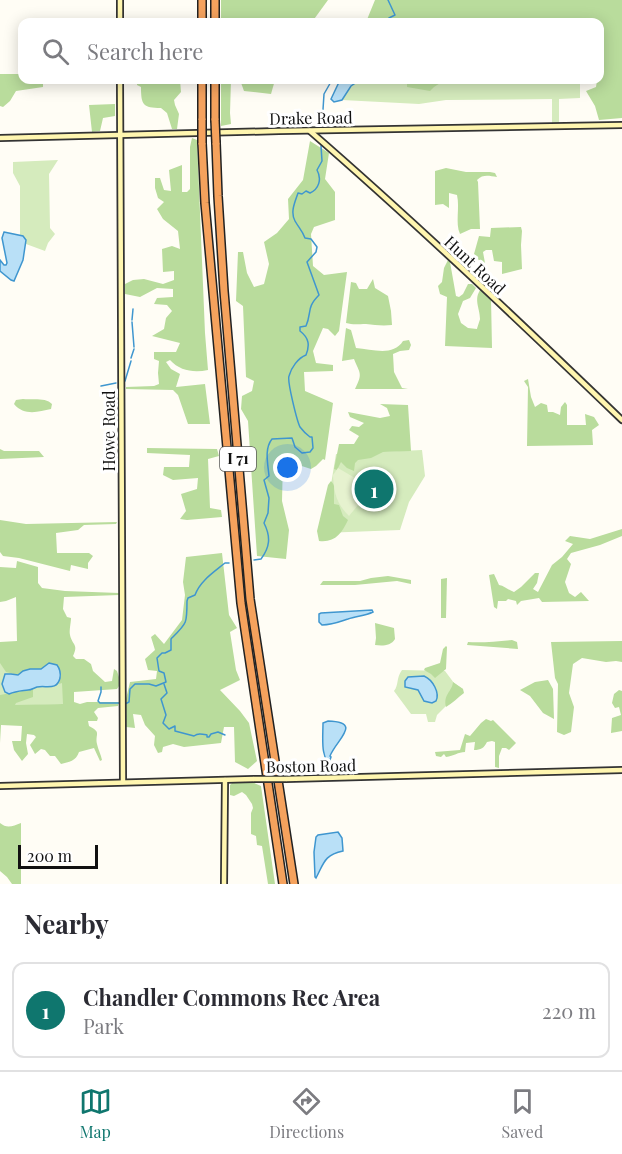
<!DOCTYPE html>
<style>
body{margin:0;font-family:"Playfair Display",serif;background:#f7f7f7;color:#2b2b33}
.scale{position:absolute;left:18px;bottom:15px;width:80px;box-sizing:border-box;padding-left:6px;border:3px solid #111;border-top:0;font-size:16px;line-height:21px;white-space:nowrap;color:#111;-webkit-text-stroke:4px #fff;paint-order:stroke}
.you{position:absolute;left:288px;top:468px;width:21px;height:21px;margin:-15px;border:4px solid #fff;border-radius:50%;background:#1a73e8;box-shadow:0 0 0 9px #1a73e833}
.badge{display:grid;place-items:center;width:39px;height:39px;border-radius:50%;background:#0f766e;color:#fff;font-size:20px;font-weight:700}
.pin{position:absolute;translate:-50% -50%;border:3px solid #fff;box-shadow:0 2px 6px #0006}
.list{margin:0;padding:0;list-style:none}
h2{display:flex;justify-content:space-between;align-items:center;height:78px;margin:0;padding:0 24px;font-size:26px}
h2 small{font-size:20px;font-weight:400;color:#7c7c81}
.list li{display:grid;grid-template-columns:39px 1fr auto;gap:18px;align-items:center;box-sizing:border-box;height:96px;margin:0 12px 12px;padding:0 12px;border:2px solid #e1e1e2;border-radius:12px}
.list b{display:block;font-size:22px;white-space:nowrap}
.list p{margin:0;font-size:20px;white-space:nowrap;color:#7c7c81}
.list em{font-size:20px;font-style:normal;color:#7c7c81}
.icon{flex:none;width:33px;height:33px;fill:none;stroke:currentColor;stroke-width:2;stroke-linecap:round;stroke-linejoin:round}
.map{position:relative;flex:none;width:622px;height:884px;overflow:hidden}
.search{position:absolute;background:#fff;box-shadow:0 3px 15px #0003;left:18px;right:18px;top:18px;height:66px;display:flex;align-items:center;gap:15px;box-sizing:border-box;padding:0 21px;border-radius:12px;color:#7c7c81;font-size:22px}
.sheet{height:186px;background:#fff}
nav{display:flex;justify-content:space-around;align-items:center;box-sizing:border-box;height:84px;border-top:2px solid #e1e1e2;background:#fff;font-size:16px;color:#7c7c81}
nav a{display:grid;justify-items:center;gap:3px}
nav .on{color:#0f766e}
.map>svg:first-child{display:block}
.green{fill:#d5ebbd}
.forest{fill:#b9dc9c}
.pitch{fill:#e6f2cf}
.water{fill:#b9e0f7;stroke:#3f96cf;stroke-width:1.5}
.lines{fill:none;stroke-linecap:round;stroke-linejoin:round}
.stream{stroke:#3f96cf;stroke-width:1.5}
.secondary-casing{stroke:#333;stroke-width:8}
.highway-casing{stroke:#222;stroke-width:10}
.secondary{stroke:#fff6b0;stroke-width:4.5}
.highway{stroke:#f5a25d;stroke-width:7}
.secondary-bridge-casing{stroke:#333;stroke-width:8;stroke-linecap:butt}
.highway-bridge-casing{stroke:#222;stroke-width:10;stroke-linecap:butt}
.secondary-bridge{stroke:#fff6b0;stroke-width:4.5}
.highway-bridge{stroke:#f5a25d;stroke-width:7}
.labels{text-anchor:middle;stroke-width:6;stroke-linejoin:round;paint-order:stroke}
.shield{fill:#fff;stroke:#585858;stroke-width:1.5}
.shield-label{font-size:15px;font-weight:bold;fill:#111}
.street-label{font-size:16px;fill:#111;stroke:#fff}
</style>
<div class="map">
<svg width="622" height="884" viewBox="0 0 622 884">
<rect width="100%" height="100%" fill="#fffdf5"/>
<!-- green -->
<g class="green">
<path d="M622,0V82L580,83V98L559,99V125H552V99L446,100L419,104L342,100L351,86L357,82L359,80H600V22Z"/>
<path d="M58,160L49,174L50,228L55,234L48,243L45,251L26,244V240L23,236L20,235V186L13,173V162Z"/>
<path d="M422,450L425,476L409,502L400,530L323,533L336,454Z"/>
<path d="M0,642H67L71,704L0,706Z"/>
<path d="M402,670L445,671L454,683L463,689L437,715L435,722H428L426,714H411L394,691C399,685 396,678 402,670Z"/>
</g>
<!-- forest -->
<g class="forest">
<path d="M221,0H328L312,22H221Z"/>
<path d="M375,0H622V118L599,120L595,106L586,91L596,87L597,80H600V22H366Z"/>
<path d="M0,74H22V80H43V87L16,91L10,101L3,107L0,106Z"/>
<path d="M137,80H180L181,92L174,100L175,105L179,114L177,129H172L167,113L161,108C143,108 141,105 141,87L137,85Z"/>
<path d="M221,80H231L230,113L231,124L221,126Z"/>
<path d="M240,80H275L271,94L244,91Z"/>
<path d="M407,80H445L434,87L430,91L407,87Z"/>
<path d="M115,104V116L103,118L100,131L92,132L89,105Z"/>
<path d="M192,138L197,140L205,333L208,370C194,373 180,371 170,360L166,362L171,369L180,374L176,387L205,384L210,424H188L178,395L173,390L126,389V387L154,386L159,384L158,373L159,361L154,359V352H176L180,343L152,336L164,329L166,318L172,311L167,305L154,304L157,298L173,297V289L157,288L140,297L125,294V284L133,280L144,279L163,284L174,280V271L163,272L162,249L172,246L180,249L178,231L163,219L157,209L164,202L158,198L155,188V178H160L164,190L171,191L169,170L182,165V192H187L190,189V147Z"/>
<path d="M310,141L329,153L325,179L335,192V220L314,227L311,234L313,266L324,275L347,272L339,331L335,336L328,329L323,328L313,351L316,363L333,365V371L304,372L305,391L333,403L325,460L323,459L316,466L311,469L283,460L282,501L289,530L286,559L257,556L248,421L241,409L242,396L252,391L254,381L246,377L243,306L236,301L238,252H243L247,273L254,287L264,284L269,264L264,242L277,233L289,219L288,199L303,180Z"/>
<path d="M446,168L466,172H490L495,173L497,177C489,176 483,174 477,180L478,182L480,229H471L460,234C455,223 460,208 457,195L449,193V208L443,204L435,205V171Z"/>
<path d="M521,227L522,231L521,245L522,269L502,274V262L494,261L492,250H486L483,252L485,263L481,264L477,257L474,254L479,236L490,237L491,228Z"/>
<path d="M448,260L450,262L456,296L459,297L463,294L468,284H472L476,288L470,298L463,301L458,314L461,323L468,328L477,329C477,328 480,320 480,319C480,308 473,299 481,289L491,298L492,348L445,346L447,297L440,294L438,286L442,282L444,268Z"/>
<path d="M373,279L375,288L388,296L391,311L392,325C382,326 375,325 366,324C358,324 353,325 346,323L351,282L356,283L359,289H367Z"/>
<path d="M346,328L351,330L356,348C372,349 393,357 403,341L409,340L411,345L409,350L400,351L393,354L394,372L402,388L408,389H355C363,373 360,374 354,359L342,361Z"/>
<path d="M528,379L531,397L535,407L541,403L547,405L548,412H553L560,415L561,407L565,402L567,405V425H586L585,414L594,417L599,425L592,430L593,445L527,446L528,387L524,381Z"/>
<path d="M23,399C32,400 46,397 52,404L51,409C38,412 24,416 14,404L16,400Z"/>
<path d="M380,404L408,405L411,451L383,452L371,458L358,460L355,463L354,471L347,468L341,462L337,470L334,469L339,444H354L359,436L349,430L352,426L359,427L364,423L350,417L348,412L380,418L390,416L387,408Z"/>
<path d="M147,448L217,449L219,456L208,459L210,508L221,510L222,517L187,520L180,519L186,511L181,494L197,489L198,478L173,480L163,475L164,467H189L190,455L147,453Z"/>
<path d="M0,449L4,451H39L44,457L0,459Z"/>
<path d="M331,481L334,485V504L339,505L343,516L348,520C342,533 335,543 319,541L317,531L328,485Z"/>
<path d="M0,520L26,524L117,522L116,524L84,525L78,530L56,533L57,553H89L93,556L88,563V569L71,565L70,571L19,558L3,556L0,552Z"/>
<path d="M622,529V536L600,545L571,553L567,559L571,564L565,582L569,593L575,597L581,592L589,601L542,602L539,598L521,601L517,605L516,601L508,599L506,601H498L497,609L494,607L489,575L494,574L499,585C505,586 508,590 514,592L521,587L535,573H539L537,583L533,589L538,592L552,565L562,557L573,544L565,541L570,536L590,539Z"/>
<path d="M222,553L229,615L237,628L230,632L236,670L240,680L220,690L240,711L249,723L257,761L248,769L235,762L234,727H224L221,743L184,747L173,744L163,747L162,752L158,753L154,745L155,736L145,725L141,715L133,714L135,728L126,727V699L130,682L156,679L157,671L148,670L145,659L155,650L151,637L155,634L164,644L182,620L185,595L183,582L186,557Z"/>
<path d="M17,561L38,567V583L42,588L65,591L119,593V595L64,597L63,609L67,617L71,618C71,623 69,630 70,635C72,645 79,644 73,656L76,659H84L91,664L93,671L105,682L112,681L114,669L117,671L121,683L117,689L74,692V702L80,704L87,702H119L118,706L98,708L94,712L98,718L97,721H88L89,726C102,733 95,733 97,744C98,749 101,755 102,760L100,761L94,748L79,752C76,761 69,762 61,764L55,756H50L45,750L41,749L35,754L30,745L36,737L34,735L27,734L26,743L28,754L22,761L14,750L12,741H21L22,726L1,725L0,743V695L33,689V697L16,703L15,705L63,704L62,683L59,684L61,674L49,663C46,665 44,668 41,669C32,672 29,667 18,675L6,672L0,663V642L17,641L16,597L6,601L0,602V567L16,568Z"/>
<path d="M388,576L411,580V584L397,581L355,585H320L323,581H360L371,578Z"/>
<path d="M447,578L446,618H441V579Z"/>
<path d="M375,623L394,628L395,639C391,646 382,646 375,645L376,638Z"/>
<path d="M512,640L517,642L518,649L467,645L468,642C483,643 497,641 512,640Z"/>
<path d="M622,641V662L616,661L606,662L582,658L573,664L569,693L574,707L571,732L564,735L557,732L558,684L555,678L551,642Z"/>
<path d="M446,646L447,647L446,669L435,678L431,674L424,670L425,668L440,663L443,649Z"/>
<path d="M548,680L553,689L554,719L543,713L530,696L520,690L535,682Z"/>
<path d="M453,682L463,689L464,693C457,698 453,703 446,707C443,694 452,692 453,682Z"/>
<path d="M619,690L622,691V731L611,733L612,718L621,715L619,707L615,708L612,703L614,694Z"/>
<path d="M486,719L491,721L493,720L516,743L509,750L506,748H502L499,756V768L495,767V742L492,741L487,742C484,748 481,750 474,750L475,742L466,743L465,752C458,752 454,756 446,757L444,754L441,757L436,756L435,752L460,750L465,734L470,736L481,723Z"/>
<path d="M233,782H252L261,786L275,884H268L262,846L257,845L256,836L251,834V813L253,808L252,804L246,795L242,792L234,796L230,795V785Z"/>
<path d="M0,823C7,829 13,826 21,823V884H12L7,877L0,871Z"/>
</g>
<!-- pitch -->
<path class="pitch" d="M338,468L372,488L349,516C336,503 334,493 333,475Z"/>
<!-- water -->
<g class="water">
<path d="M340,80H359L357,82L351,86L342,100L334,102L331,99Z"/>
<path d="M4,232L23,236L26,240L23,260L14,281L11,280L0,271V260L4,265H6L7,263L2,238Z"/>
<path d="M372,610L373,612C365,616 356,616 348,619C339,622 332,625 322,625L319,622V614L321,613Z"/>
<path d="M49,663L57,665C60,669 61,672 60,678C57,691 46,685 37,687C34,688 31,690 28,690C21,691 16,691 9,694L5,692L2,684L5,674H11L18,675L23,671L30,669H41Z"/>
<path d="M424,676C433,680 440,693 436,701L432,703L424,701L418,690L405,687V681L408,677Z"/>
<path d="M328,721C363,722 337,739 330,756L331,757L329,763L334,765L332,768C320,757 323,739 323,723Z"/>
<path d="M338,832L342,838L343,851C324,855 324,863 316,878L315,877L314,852L316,837L318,835Z"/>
</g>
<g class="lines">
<!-- stream -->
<g class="stream">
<path d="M386,22L389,18L395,15L388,0"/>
<path d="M322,125L324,94L332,80"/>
<path d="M132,320L133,309"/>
<path d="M132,322L134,347"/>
<path d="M131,358L134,349"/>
<path d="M125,381L131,361"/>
<path d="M101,386L116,383"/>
<path d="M254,560L261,559C270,547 271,537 264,523L268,513L269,498L264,480L269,476C268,464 264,449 272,439L292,438L295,447L302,453L310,452L313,448L312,437H310C306,434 303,431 300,427C297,421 287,381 289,376C291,368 298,358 306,355C310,345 309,338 300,331V327L306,326C312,312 306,308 319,295L307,262L316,252L317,247L311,239L305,238C302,230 299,228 295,221C290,212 295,202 298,193L302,194L306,191L310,193C319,189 322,179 317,170L322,161L321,146"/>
<path d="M164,684L167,693L161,699L166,715L163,723L169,729L175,726V731L194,736C198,733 202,734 207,735V737H209L211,734L218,732L225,735"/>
<path d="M101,687V692L98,701L100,703H120"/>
<path d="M125,704L129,702L130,689L135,684H149L156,686L166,682L164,673L159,671L157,658L162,653H165L171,650V639C187,623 187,624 187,601L188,598L195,595C200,581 214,572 225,563H229"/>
</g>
<!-- secondary casing -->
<g class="secondary-casing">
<g id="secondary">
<path d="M120,22V0"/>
<path d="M120,80L123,782"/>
<path d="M310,131C417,224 520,322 622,420"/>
<path d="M0,138L279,131L622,125"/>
<path d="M286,779L622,770"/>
<path d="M0,786L254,779"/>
<path d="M224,884L225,780"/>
</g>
</g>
<!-- highway casing -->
<g class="highway-casing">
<g id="highway">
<path d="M215,0V22"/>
<path d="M202,22V0"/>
<path d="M215,80V120"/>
<path d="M202,120V80"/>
<path d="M202,143L205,203L241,603L283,884"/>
<path d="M216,143L218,196L224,291L250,599L294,884"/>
</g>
</g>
<!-- secondary -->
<use href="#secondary" class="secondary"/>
<!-- highway -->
<use href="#highway" class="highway"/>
<!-- secondary-bridge casing -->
<g class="secondary-bridge-casing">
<path id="secondary-bridge" d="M254,779H286"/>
</g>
<!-- highway-bridge casing -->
<g class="highway-bridge-casing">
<g id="highway-bridge">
<path d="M202,120V143"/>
<path d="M215,120L216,143"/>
</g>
</g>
<!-- secondary-bridge -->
<use href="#secondary-bridge" class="secondary-bridge"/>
<!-- highway-bridge -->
<use href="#highway-bridge" class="highway-bridge"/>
</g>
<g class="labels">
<!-- shield labels -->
<rect class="shield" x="220" y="447" width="36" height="24" rx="4.5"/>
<g class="shield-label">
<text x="238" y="464">I 71</text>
</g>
<!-- street labels -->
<g class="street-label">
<text transform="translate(311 118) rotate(-1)" y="6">Drake Road</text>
<text transform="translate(475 265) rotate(43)" y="6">Hunt Road</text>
<text transform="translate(109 431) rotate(-90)" y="6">Howe Road</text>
<text transform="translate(311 766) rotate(-1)" y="6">Boston Road</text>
</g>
</g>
</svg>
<div class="scale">200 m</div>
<div class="you"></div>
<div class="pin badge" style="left:374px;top:489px">1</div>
<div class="search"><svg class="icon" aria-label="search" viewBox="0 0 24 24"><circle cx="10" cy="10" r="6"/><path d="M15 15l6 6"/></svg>Search here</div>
</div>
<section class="sheet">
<h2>Nearby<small></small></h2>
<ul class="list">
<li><span class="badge">1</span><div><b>Chandler Commons Rec Area</b><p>Park</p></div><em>220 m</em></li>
</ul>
</section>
<nav>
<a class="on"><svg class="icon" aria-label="map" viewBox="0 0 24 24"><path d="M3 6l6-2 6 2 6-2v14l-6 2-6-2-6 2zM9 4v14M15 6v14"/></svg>Map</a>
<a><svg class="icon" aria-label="directions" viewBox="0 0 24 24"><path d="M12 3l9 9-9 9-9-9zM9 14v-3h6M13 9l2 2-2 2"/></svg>Directions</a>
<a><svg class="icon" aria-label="saved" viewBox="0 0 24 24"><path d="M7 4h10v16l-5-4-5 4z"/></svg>Saved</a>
</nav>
